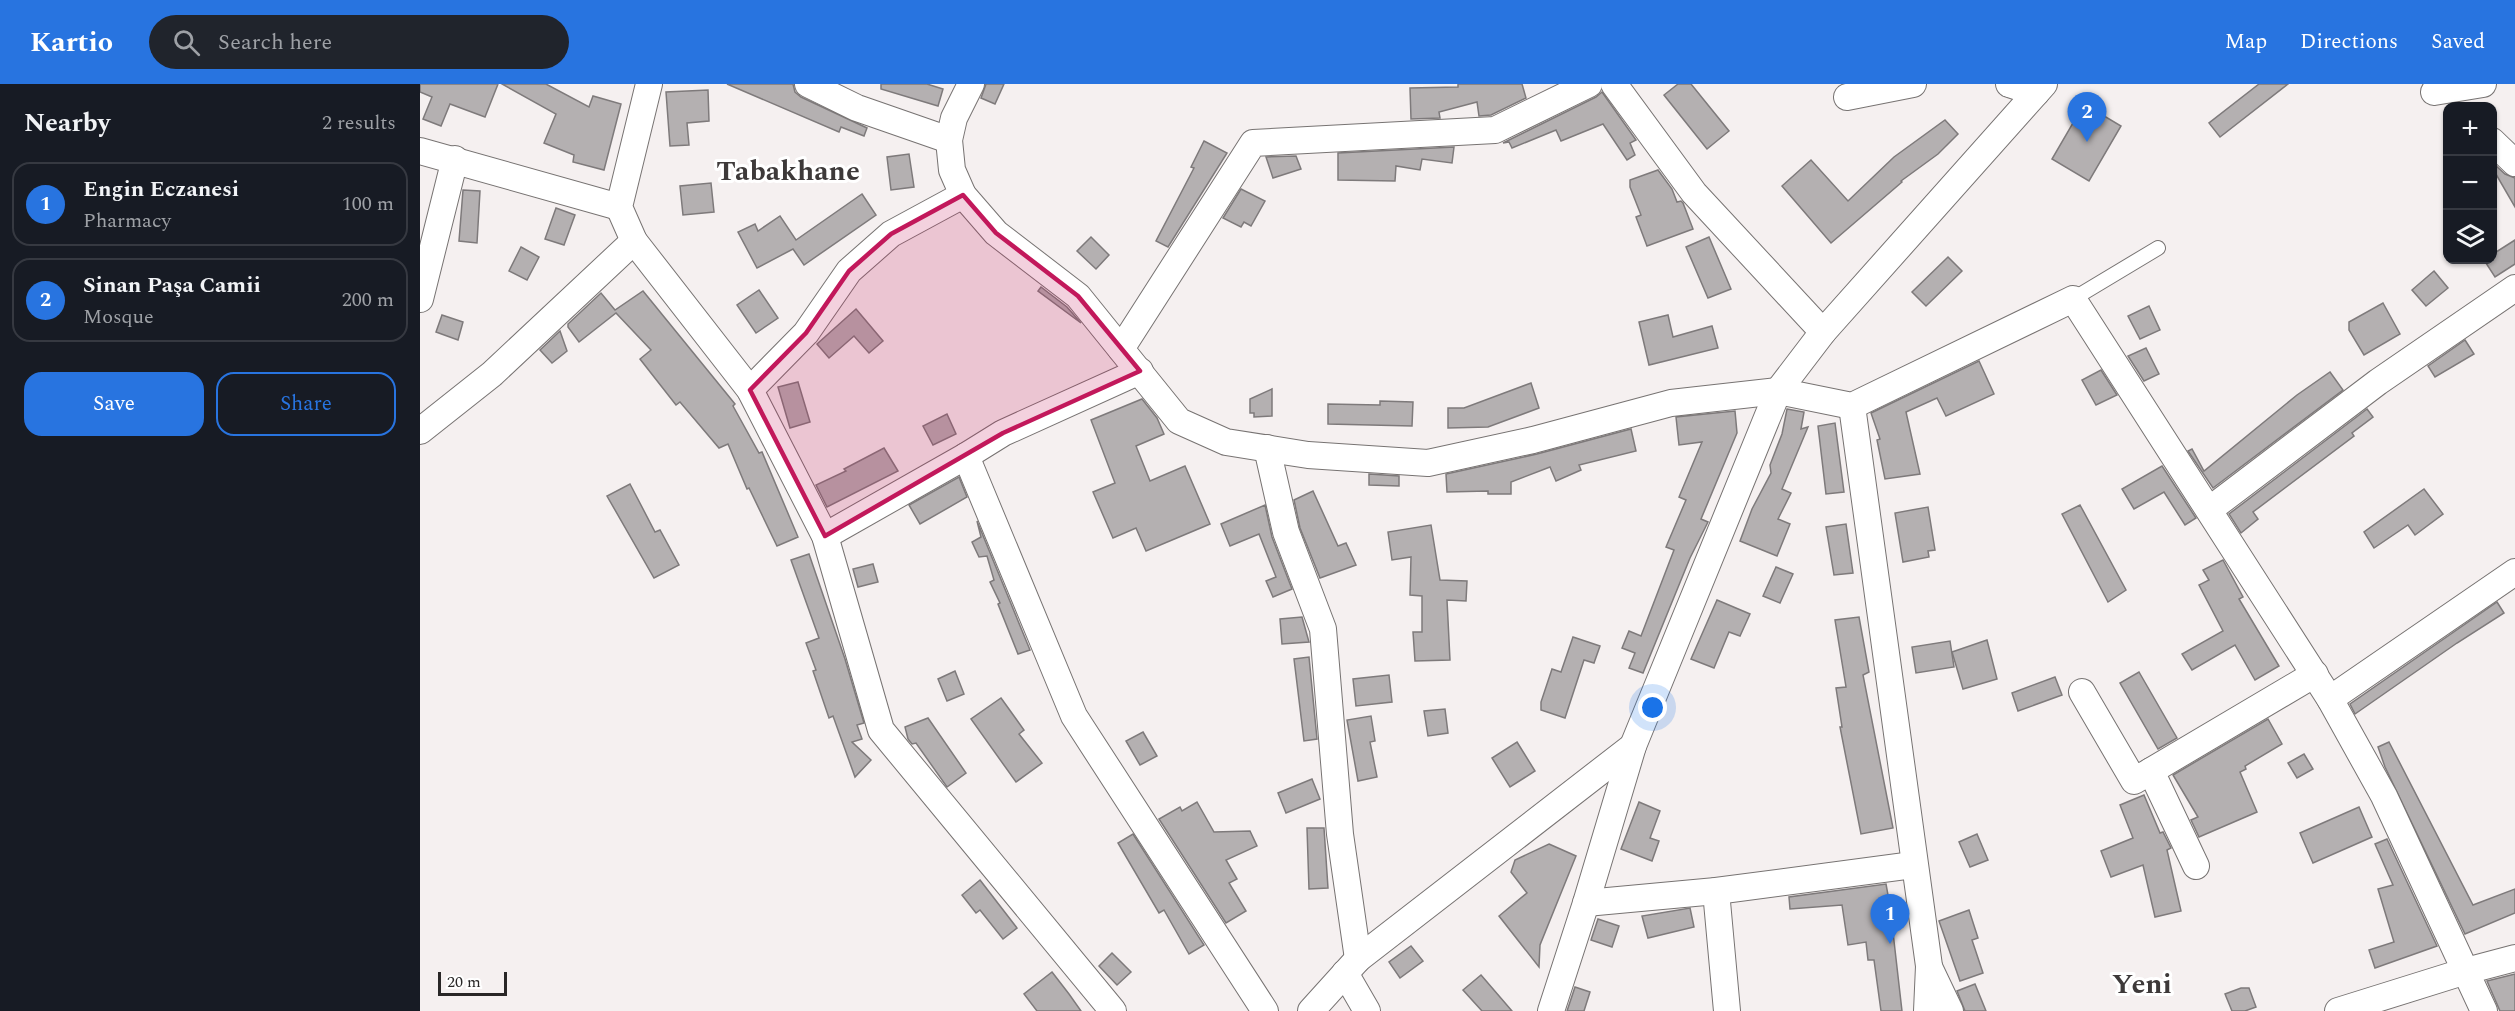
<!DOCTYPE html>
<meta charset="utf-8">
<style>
body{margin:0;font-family:Spectral,serif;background:#20242c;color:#f1f3f6}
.controls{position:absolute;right:18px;top:18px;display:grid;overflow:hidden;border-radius:12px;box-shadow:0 2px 4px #0004}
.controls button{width:54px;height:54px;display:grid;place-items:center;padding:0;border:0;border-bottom:2px solid #363941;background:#171b24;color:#f1f3f6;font:30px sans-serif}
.scale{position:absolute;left:18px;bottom:15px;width:69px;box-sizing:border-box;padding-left:6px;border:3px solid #292727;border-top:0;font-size:16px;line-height:21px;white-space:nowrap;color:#292727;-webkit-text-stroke:4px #fff;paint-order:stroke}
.you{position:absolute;left:1233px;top:624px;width:21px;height:21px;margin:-15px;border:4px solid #fff;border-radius:50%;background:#1a73e8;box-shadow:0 0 0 9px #1a73e833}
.badge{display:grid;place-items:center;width:39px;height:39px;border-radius:50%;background:#2874e0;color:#fff;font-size:20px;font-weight:700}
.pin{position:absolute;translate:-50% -50px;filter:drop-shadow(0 2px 3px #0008)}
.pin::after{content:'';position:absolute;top:32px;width:21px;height:18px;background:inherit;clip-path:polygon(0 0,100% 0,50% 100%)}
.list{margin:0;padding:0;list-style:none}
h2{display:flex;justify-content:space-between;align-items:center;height:78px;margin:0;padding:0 24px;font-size:26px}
h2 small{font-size:20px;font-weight:400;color:#9ea1a6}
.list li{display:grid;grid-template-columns:39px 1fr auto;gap:18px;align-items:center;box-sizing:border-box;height:84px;margin:0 12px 12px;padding:0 12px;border:2px solid #363941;border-radius:18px}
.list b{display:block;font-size:22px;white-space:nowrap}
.list p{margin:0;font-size:20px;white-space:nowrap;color:#9ea1a6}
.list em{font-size:20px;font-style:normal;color:#9ea1a6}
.actions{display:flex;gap:12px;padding:18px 24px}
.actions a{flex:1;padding:14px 0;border:2px solid #2874e0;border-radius:18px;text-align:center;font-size:21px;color:#2874e0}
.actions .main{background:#2874e0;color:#fff}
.icon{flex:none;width:33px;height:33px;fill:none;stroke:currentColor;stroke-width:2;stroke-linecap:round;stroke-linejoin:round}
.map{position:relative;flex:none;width:2095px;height:927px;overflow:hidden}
header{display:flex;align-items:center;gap:36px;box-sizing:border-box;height:84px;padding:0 30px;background:#2874e0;color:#fff}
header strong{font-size:28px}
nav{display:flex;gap:33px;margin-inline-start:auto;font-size:21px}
.search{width:420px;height:54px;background:#20242c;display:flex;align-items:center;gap:15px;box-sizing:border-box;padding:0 21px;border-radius:33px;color:#9ea1a6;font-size:22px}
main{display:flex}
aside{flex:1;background:#171b24}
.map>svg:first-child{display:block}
.building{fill:#b4b0b1;stroke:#7e7a7b;stroke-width:1.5}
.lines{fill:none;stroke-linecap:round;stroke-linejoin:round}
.service-casing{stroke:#777372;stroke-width:16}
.minor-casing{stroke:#777372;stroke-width:28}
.service{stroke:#fff;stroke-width:14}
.minor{stroke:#fff;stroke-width:26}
.marked{fill:#c2185b;fill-opacity:0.2;stroke:#c2185b;stroke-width:4.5;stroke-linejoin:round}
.labels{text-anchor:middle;stroke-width:6;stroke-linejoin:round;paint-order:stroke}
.district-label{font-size:28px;font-weight:bold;fill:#3d3939;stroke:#fff}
</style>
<header>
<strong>Kartio</strong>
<div class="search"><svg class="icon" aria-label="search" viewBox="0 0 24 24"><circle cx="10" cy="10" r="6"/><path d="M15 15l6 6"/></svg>Search here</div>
<nav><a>Map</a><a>Directions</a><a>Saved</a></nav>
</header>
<main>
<aside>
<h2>Nearby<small>2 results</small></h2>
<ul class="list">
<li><span class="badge">1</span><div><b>Engin Eczanesi</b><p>Pharmacy</p></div><em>100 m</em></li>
<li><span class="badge">2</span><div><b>Sinan Paşa Camii</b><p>Mosque</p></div><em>200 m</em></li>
</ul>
<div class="actions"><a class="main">Save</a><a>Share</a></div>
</aside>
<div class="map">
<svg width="2095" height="927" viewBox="0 0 2095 927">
<rect width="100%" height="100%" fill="#f5f0f0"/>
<!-- building -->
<g class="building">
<path d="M0,0H78L65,33L30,20L21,42L3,35L12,13L0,8Z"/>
<path d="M82,0H126L169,23L173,12L201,20L184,86L153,78L154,71L124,59L136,30Z"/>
<path d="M307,0H373L375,8L381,13L447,44L444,52L421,43L419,48Z"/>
<path d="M461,0H507L523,5L518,22L461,5Z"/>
<path d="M566,0H584L575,20L561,14Z"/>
<path d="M1038,0H1102L1106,14L1071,31L1059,32L1057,18L1019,28L1020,34L991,35L990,4L1038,3Z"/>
<path d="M1258,0H1271L1309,47L1287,65L1244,11Z"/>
<path d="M1839,0H1868L1800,53L1789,39Z"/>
<path d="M288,6L289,37L267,39L269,61L250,62L246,8Z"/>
<path d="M1182,8L1216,56L1210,59L1215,71L1207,76L1183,40L1141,57L1136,46L1092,64L1089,58L1083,59L1176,13Z"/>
<path d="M1664,20L1701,42L1669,97L1632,75Z"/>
<path d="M1525,36L1538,50L1518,70L1481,97L1482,98L1411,159L1362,102L1391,76L1428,117L1474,73Z"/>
<path d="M784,57L807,69L748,163L736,157L774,84L771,83Z"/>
<path d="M1034,63L1032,79L1002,75L1000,86L976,82L975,97L918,96V69Z"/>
<path d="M489,70L494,103L471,106L467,73Z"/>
<path d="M876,72L881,85L853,94L846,73Z"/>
<path d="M2074,80L2085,90L2095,94V123L2073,85Z"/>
<path d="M1238,86L1252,105L1257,118L1261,117L1263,119L1273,145L1227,162L1216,133L1221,131L1210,103V96Z"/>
<path d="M291,99L294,128L263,131L260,102Z"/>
<path d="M821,105L845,117L831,142L824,138L821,143L803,134Z"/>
<path d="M43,106L60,107L57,159L39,157Z"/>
<path d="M442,110L456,131L384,181L373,165L337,184L318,148L335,140L338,147L360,132L376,156Z"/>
<path d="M136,124L155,131L144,161L125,155Z"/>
<path d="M671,153L689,171L676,185L657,167Z"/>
<path d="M1289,153L1311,205L1288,214L1266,163Z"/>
<path d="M2095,156V180L2075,193L2064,176H2073V170Z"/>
<path d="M101,163L119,173L107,196L89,187Z"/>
<path d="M1528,173L1542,187L1506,222L1492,208Z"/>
<path d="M2014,187L2028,204L2006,222L1992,206Z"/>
<path d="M621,203L647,223L661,239L618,207Z"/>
<path d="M339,206L358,234L336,249L317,221Z"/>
<path d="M223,207L315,320L313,322L339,369L342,368L378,453L357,462L329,404L327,405L308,360L299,364L260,318L256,321L220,275L231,266L196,229L159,258L148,243V240L181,209L195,226Z"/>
<path d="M1963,219L1980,250L1944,271L1929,246V238Z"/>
<path d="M1729,222L1740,246L1720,255L1708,232Z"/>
<path d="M436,225L463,257L449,269L434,252L409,274L397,260Z"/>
<path d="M22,231L43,238L38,256L16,248Z"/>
<path d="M1248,231L1253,253L1292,242L1298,264L1229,281L1219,238Z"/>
<path d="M140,247L147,267L132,279L120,266Z"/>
<path d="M2045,256L2054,270L2015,293L2008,282Z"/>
<path d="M1726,264L1739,290L1724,297L1708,272Z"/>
<path d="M1559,277L1574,310L1526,332L1517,314L1486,328L1500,390L1465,395L1457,356L1460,355L1451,329Z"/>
<path d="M1681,286L1697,311L1676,321L1662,296Z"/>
<path d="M1910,288L1923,306L1793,404L1768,367L1772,365L1784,387L1877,311Z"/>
<path d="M378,298L390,338L370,344L358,303Z"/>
<path d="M1111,299L1119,324L1068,343L1028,344V324H1044Z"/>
<path d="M852,305V332L834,333V329H830V315Z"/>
<path d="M722,315L737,334L744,350L716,362L730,397L765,382L790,440L726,467L716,444L693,454L673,408L695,399L671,336Z"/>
<path d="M960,317L993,318L992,342L908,340V320L960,321Z"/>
<path d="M1367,325L1384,328L1381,345L1388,343L1362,405L1371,409L1358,435L1370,440L1357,472L1320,457L1332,425L1351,389L1350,381L1362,350Z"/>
<path d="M1947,325L1953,333L1932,349L1934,352L1833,428L1838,435L1821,449L1809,430Z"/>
<path d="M1315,327L1317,349L1281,435L1288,438L1270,474L1223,589L1209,584L1215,569L1202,564L1209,547L1221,552L1254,466L1246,463L1266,416L1259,413L1282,358L1259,361L1256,333Z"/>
<path d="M527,330L536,350L513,361L503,342Z"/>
<path d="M1415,339L1424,408L1406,410L1398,342Z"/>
<path d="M1211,345L1216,367L1159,381L1161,386L1136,397L1130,383L1091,398V410H1068V407L1027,408L1026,390L1117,370Z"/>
<path d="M464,364L478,387L407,423L396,401L426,387L424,385Z"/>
<path d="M1742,382L1776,434L1765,441L1744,408L1714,425L1702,405Z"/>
<path d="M949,390L979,392V402L949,401Z"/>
<path d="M539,393L547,413L500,440L489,421Z"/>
<path d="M210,400L235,448L240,446L259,481L234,494L187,412Z"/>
<path d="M2004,405L2023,430L1995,451L1988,441L1954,464L1944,448Z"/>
<path d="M893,407L918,462L926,459L936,481L900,494L880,444L874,416Z"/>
<path d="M845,421L852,453L872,505L853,513L846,497L856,493L839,450L810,462L801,440Z"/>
<path d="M1660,421L1706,506L1688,518L1642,430Z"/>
<path d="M1508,423L1515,466L1508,467L1509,473L1483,478L1475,429Z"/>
<path d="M557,437L610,566L598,570L578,520L580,519L570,498L574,496L567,472L559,473L552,458L561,453Z"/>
<path d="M1426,440L1433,489L1414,491L1406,443Z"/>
<path d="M1011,441L1020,496L1047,497L1046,517L1027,516L1030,576L995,577L993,548H1002V512L990,511L991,473L972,476L968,448Z"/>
<path d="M389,470L425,575L444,639L437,641L442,655L432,658L451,676L435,693L413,632L409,634L393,587L396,586L386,559L399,554L371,476Z"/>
<path d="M1803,476L1823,513L1819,515L1859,582L1835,596L1815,561L1772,586L1762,570L1803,547L1779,501L1789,496L1783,486Z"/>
<path d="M453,480L458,498L438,503L433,485Z"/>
<path d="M1356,483L1373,490L1360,519L1343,512Z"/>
<path d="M1297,516L1330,530L1320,552L1309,548L1294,584L1271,575Z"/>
<path d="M2077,518L2084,529L2037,559L1935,630L1930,620Z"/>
<path d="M882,533L889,558L862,560L860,535Z"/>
<path d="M1439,533L1449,588L1443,591L1473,744L1441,750L1420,643H1422L1416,604L1426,603L1415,536Z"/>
<path d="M1153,553L1180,562L1174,579L1164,576L1145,634L1121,626V618L1132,585L1141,588Z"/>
<path d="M1567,556L1577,595L1543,605L1532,568Z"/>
<path d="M1530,557L1534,583L1496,589L1492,563Z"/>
<path d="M889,573L897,655L884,657L874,575Z"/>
<path d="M535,587L544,610L527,617L518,595Z"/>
<path d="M1719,588L1757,654L1738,665L1700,599Z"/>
<path d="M969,591L972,618L936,622L933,595Z"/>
<path d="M1635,593L1642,611L1598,627L1592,609Z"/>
<path d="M581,614L604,646L599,650L622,679L596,698L551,635Z"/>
<path d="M1025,625L1028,649L1008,652L1004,627Z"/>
<path d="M951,632L955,657L950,658L957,693L938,697L927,636Z"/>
<path d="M508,634L546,689L527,703L496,659L492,660L488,655L485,643Z"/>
<path d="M1848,635L1862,660L1825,682L1826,685L1820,688L1837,728L1779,753L1771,736L1778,733L1753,691Z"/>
<path d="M723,648L737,672L720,681L706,657Z"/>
<path d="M1097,658L1115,687L1090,703L1072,674Z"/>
<path d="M1969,658L2053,821L2095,805V829L2045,850L1965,683L1958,663Z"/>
<path d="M1884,670L1893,685L1877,694L1868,679Z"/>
<path d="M892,695L900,715L866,729L858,709Z"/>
<path d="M1724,711L1740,749L1743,748L1751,764L1747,766L1761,827L1735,833L1723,781L1691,793L1681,767L1713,754L1700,721Z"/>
<path d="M777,718L794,748L830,747L837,762L806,776L817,795L809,799L826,827L806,839L739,735L760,723L762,727Z"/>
<path d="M1219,718L1240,727L1230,754L1239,757L1232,777L1201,765Z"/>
<path d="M1939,723L1952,753L1893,779L1880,749Z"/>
<path d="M887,744H904L908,804L889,805Z"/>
<path d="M713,750L784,861L769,870L744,826L739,829L698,759Z"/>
<path d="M1557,750L1568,776L1550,783L1539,758Z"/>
<path d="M1967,755L2017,862L1955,884L1949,866L1974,858L1958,805L1973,801L1955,760Z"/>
<path d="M1129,760L1156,772L1120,861L1119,883L1079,832L1107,809L1091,788L1095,776Z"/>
<path d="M560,796L597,844L583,855L560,826L556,829L542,811Z"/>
<path d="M1466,800L1470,822L1482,927H1461L1454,876H1448L1446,858L1428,861L1422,821L1370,825L1369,813Z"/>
<path d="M1270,824L1274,843L1228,854L1222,832Z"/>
<path d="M1549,826L1558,854L1552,856L1563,889L1540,897L1519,837Z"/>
<path d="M1178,835L1199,842L1192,863L1171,856Z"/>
<path d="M991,862L1003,877L980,894L969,878Z"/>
<path d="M692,869L711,888L697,901L679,882Z"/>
<path d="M632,888L649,910L661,927H617L604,910Z"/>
<path d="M2095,890V927H2080L2067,897Z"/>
<path d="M1061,891L1092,927H1062L1043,906Z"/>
<path d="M1555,900L1566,927H1545L1537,907Z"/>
<path d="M1155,903L1170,908L1164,927H1147Z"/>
<path d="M1821,904H1829L1836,923L1825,927H1812L1805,910Z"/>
</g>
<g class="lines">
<!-- service casing -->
<g class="service-casing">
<path id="service" d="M1653,215L1738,164"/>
</g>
<!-- minor casing -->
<g class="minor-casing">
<g id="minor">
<path d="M229,0L199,123L214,157L330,306L405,452L461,646L693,927"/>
<path d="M388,0L437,24L529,56"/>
<path d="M551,0L534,34L529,56L532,86L543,111L576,149L658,212L759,337L806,358L888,371L1008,379L1113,356L1251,319L1358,307L1432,322L1653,215L1910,615L1964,712L2064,927"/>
<path d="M1194,0L1274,109L1403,248"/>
<path d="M1589,0L1616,9"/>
<path d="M2014,8L2063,0"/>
<path d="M1427,13L1493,0"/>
<path d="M2072,57L2095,79"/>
<path d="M0,67L199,123"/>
<path d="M0,215L35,75"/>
<path d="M701,265L833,59L1075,46L1169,0"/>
<path d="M330,306L386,249L429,187L471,150L543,111"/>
<path d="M1432,322L1509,882L1507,927"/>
<path d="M0,347L72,290L214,157"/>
<path d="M847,364L866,448L903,545L920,750L938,875"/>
<path d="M546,372L654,632L845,927"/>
<path d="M1789,426L1958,298L2095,204"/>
<path d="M405,452L546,372L583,349L720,287"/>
<path d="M1662,608L1714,697L1895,590"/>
<path d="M1910,615L2095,488"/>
<path d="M1731,687L1776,782"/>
<path d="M1296,807L1307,927"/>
<path d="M1166,819L1296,807L1493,781"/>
<path d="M1510,885L1530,927"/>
<path d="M925,889L947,927"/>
<path d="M891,927L938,875L1213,662"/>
<path d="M1131,927L1166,819L1213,662L1358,307L1403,248L1624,0"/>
<path d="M1918,927L2046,887L2095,874"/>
</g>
</g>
<!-- service -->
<use href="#service" class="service"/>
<!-- minor -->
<use href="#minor" class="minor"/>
</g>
<!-- marked area -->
<path class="marked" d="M543,111L576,149L658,212L720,287L583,349L405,452L330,306L386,249L429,187L471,150Z"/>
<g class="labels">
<!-- district labels -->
<g class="district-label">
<text x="368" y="96">Tabakhane</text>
<text x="1722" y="909">Yeni</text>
</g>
</g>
</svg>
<div class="controls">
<button>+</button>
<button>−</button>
<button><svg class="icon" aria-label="layers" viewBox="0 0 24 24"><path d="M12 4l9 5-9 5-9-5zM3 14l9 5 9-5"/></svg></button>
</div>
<div class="scale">20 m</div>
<div class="you"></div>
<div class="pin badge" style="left:1470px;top:860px">1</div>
<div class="pin badge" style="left:1667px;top:58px">2</div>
</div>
</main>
